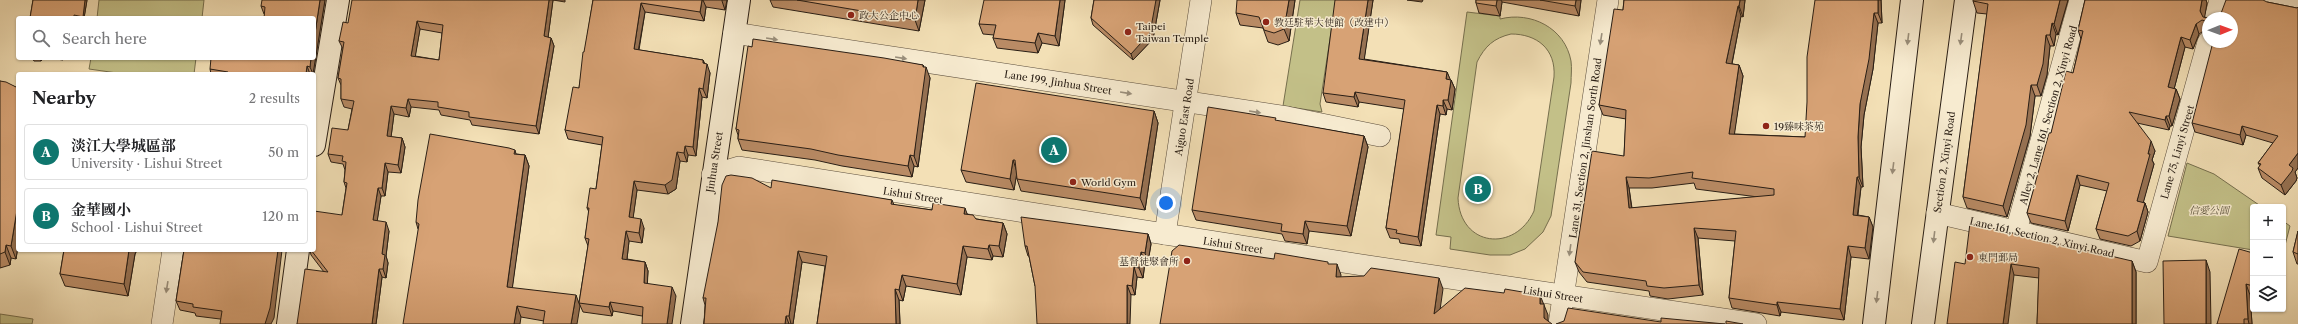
<!DOCTYPE html>
<meta charset="utf-8">
<style>
body{margin:0;font-family:"Libre Caslon Text","Noto Serif TC",serif;background:#f2f2f2;color:#202124}
.controls{position:absolute;right:12px;bottom:12px;display:grid;overflow:hidden;border-radius:4px;box-shadow:0 1px 3px #0004}
.controls button{width:36px;height:36px;display:grid;place-items:center;padding:0;border:0;border-bottom:1px solid #e0e0e0;background:#fff;color:#202124;font:20px sans-serif}
.compass{position:absolute;left:2202px;top:12px;width:36px;height:36px;border-radius:50%;background:#fff;box-shadow:0 1px 3px #0004;rotate:89deg}
.you{position:absolute;left:1166px;top:203px;width:14px;height:14px;margin:-10px;border:3px solid #fff;border-radius:50%;background:#1a73e8;box-shadow:0 0 0 6px #1a73e833}
.badge{display:grid;place-items:center;width:26px;height:26px;border-radius:50%;background:#0f766e;color:#fff;font-size:13px;font-weight:700}
.pin{position:absolute;translate:-50% -50%;border:2px solid #fff;box-shadow:0 1px 4px #0006}
.list{margin:0;padding:0;list-style:none}
h2{display:flex;justify-content:space-between;align-items:center;height:52px;margin:0;padding:0 16px;font-size:17px}
h2 small{font-size:13px;font-weight:400;color:#757577}
.list li{display:grid;grid-template-columns:26px 1fr auto;gap:12px;align-items:center;box-sizing:border-box;height:56px;margin:0 8px 8px;padding:0 8px;border:1px solid #e0e0e0;border-radius:4px}
.list b{display:block;font-size:15px;white-space:nowrap}
.list p{margin:0;font-size:13px;white-space:nowrap;color:#757577}
.list em{font-size:13px;font-style:normal;color:#757577}
.icon{flex:none;width:22px;height:22px;fill:none;stroke:currentColor;stroke-width:2;stroke-linecap:round;stroke-linejoin:round}
.map{position:relative;flex:none;width:2298px;height:324px;overflow:hidden}
.search{position:absolute;background:#fff;box-shadow:0 1px 3px #0004;left:16px;top:16px;width:300px;height:44px;display:flex;align-items:center;gap:10px;box-sizing:border-box;padding:0 14px;border-radius:4px;color:#757577;font-size:15px}
.panel{position:absolute;background:#fff;box-shadow:0 1px 3px #0004;left:16px;top:72px;width:300px;height:180px;border-radius:4px}
.map>svg:first-child{display:block}
.green{fill:#c3c088;stroke:#766f4e;fill-rule:evenodd}
.lines{fill:none;stroke-linecap:round;stroke-linejoin:round}
.street-casing{stroke:#5c4e3d;stroke-width:22}
.secondary-casing{stroke:#291e15;stroke-width:24}
.street{stroke:#f7ebd0;stroke-width:21}
.secondary{stroke:#f7ebd0;stroke-width:22}
.wall{fill:#b98b65;stroke:#291e15;fill-rule:evenodd}
.shaded-wall{fill:#967152;stroke:#291e15}
.building{fill:#d7a275;stroke:#291e15;fill-rule:evenodd}
.oneway{fill:#9a8f7c}
.poi-dot{fill:#8f2418;stroke:#f7ebd0;stroke-width:1.5}
.labels{text-anchor:middle;stroke-width:3;stroke-linejoin:round;paint-order:stroke}
.poi-label{font-size:10px;fill:#291e15;stroke:#f7ebd0;text-anchor:start}
.street-label{font-size:10px;fill:#291e15;stroke:#f7ebd0}
.park-label{font-size:10px;font-style:italic;fill:#574f38;stroke:#f7ebd0}
</style>
<div class="map">
<svg width="2298" height="324" viewBox="0 0 2298 324">
<rect width="100%" height="100%" fill="#f3e0b6"/>
<filter id="stains"><feTurbulence type="fractalNoise" baseFrequency=".005" numOctaves="4"/><feColorMatrix values="0 0 0 0 .2 0 0 0 0 .09 0 0 0 0 .02 0 0 0 .5 -.17"/></filter>
<radialGradient id="worn" r=".72"><stop offset=".6" stop-color="#630" stop-opacity="0"/><stop offset="1" stop-color="#630" stop-opacity=".3"/></radialGradient>
<!-- green -->
<g class="green">
<path d="M99,0H204L202,18H97Z"/>
<path d="M1300,0H1336L1320,104L1322,112L1283,106Z"/>
<path d="M1467,12L1500,16V19C1531,11 1565,28 1571,61C1572,68 1571,76 1571,83L1551,216L1543,232L1525,249L1510,255H1490L1450,249L1451,237L1436,235ZM1511,34C1537,34 1556,49 1554,77L1534,211C1515,253 1460,247 1458,198L1477,62C1485,46 1494,38 1511,34Z"/>
<path d="M91,58H196L194,74H124L89,69Z"/>
<path d="M2187,163L2214,174L2262,207H2253V250L2168,236Z"/>
<path d="M2283,221L2290,226L2283,253Z"/>
<path d="M0,314L33,319L32,324H0Z"/>
</g>
<g class="lines">
<!-- street casing -->
<g class="street-casing">
<g id="street">
<path d="M2273,0L2298,6"/>
<path d="M2215,18L2220,0"/>
<path d="M734,33L1287,117L1380,136"/>
<path d="M712,175L739,167L1362,265L1756,324"/>
<path d="M1937,213L2147,262L2208,42"/>
<path d="M2016,231L2080,0"/>
<path d="M1165,234L1201,0"/>
<path d="M162,324L173,250"/>
<path d="M1559,324L1608,0"/>
</g>
</g>
<!-- secondary casing -->
<g class="secondary-casing">
<g id="secondary">
<path d="M314,145L338,0"/>
<path d="M288,324L298,250"/>
<path d="M692,324L739,0"/>
<path d="M1874,324L1912,0"/>
<path d="M1923,324L1966,0"/>
</g>
</g>
<!-- street -->
<use href="#street" class="street"/>
<!-- secondary -->
<use href="#secondary" class="secondary"/>
</g>
<!-- wall -->
<g class="wall">
<path d="M33,0H87L84,18H30Z"/>
<path d="M325,0L313,74H211L210,69L314,58L264,14L261,6Z"/>
<path d="M553,0L548,37L551,38L554,46L539,134L472,125L470,120L441,115L439,110L411,107L409,117L394,114L391,137L402,138L405,147L401,173L388,172L385,196H381L377,221L389,231L386,256L388,263L386,278L382,277L376,324H297L324,272L311,255L310,250H314L342,215L346,188L344,182L345,170L343,164L331,162L328,154L348,130L352,109L344,107L341,99V85L338,78L343,49L339,41L348,23ZM420,29L442,33L439,60L415,56Z"/>
<path d="M553,0H565V2Z"/>
<path d="M593,0H727L725,10L706,7L704,21L645,12L639,50L703,60L705,64L710,73L707,98L702,97L696,156L688,155L687,162L680,161L676,189L668,194L637,190L633,217L644,228L642,243L629,241L627,259L645,262L648,271L647,284L676,296L642,316L613,311L612,316L583,312L579,303L588,246L585,238L589,212L587,208L596,189L602,145L568,139L565,130L579,88Z"/>
<path d="M770,0H925L919,31L773,7Z"/>
<path d="M1065,0L1059,46L1042,43L1038,53L997,48L993,38L994,35L983,34L979,24Z"/>
<path d="M1094,0H1160L1153,39L1133,60L1093,25L1091,18Z"/>
<path d="M1295,0L1289,41L1278,45L1268,42L1263,28L1240,25L1236,13Z"/>
<path d="M1373,0L1364,59L1447,72L1450,80H1451L1455,89L1452,110L1447,109L1446,115L1440,114L1421,246L1400,243L1399,239L1390,238L1386,228L1404,109L1359,102L1358,107L1326,102L1323,93Z"/>
<path d="M1407,0H1423L1422,2Z"/>
<path d="M1476,0H1581L1579,16L1502,2L1500,16L1479,13L1476,3Z"/>
<path d="M1624,0H1745L1743,17L1741,16L1732,64L1739,65L1743,76L1734,134L1805,137L1881,0L1882,23H1878L1873,69L1864,115L1861,147L1863,187H1861L1858,215L1869,217L1873,227L1869,259L1851,257L1844,320L1781,312L1780,316L1732,308L1729,298L1735,241L1698,238L1703,295L1668,299L1650,296L1649,291L1587,282L1579,272L1575,262L1624,156L1626,119L1603,115L1599,105L1623,10ZM1694,183L1696,189L1758,197L1632,208L1629,188H1652Z"/>
<path d="M2068,0L2058,35L2056,34L2054,46H2050L2047,75L2041,96H2035L2030,136L2007,217L1967,208L1963,197L1987,14L1977,13L1973,1Z"/>
<path d="M2085,0H2206L2207,3L2204,17L2208,18V31L2205,30L2199,34L2193,49L2185,47L2174,89H2176L2180,99L2172,126H2170L2169,130L2137,123L2155,151L2152,160L2154,164L2143,202L2145,203L2148,212L2140,241L2131,246L2100,239L2096,229L2107,191L2080,185L2068,231L2031,223L2027,213L2051,133L2073,73L2081,39L2078,30Z"/>
<path d="M2267,2L2297,8L2298,7V168L2295,172L2297,178L2296,181L2285,195L2262,178L2258,168L2260,166L2258,163L2273,143L2246,135L2243,145L2195,132L2192,123Z"/>
<path d="M752,47L923,65L930,78L918,167L914,166L912,177L842,166L815,160L742,150L738,139V135L736,129Z"/>
<path d="M32,58H43L41,61H34Z"/>
<path d="M49,58H63V60Z"/>
<path d="M0,81L18,88V246L16,259L11,258L10,265L0,268Z"/>
<path d="M1154,111L1158,123L1145,210L1021,191L1016,176L1014,190L966,182L961,170Z"/>
<path d="M1277,121L1364,136L1368,147L1351,236L1309,231L1307,244L1285,241L1282,234L1196,220L1192,210Z"/>
<path d="M515,150L516,154L525,155L529,166L512,288L580,306L544,321L521,317L418,229L416,222Z"/>
<path d="M771,188L892,200L894,205L932,210L967,214L976,219L1003,223L1007,234L1003,257L993,256L992,260L967,257L961,295L906,286L903,301L899,300L900,324H817L825,266L802,262L793,324H704L705,305L703,298Z"/>
<path d="M2298,231V264H2297L2293,252Z"/>
<path d="M1148,234L1151,244L1148,262H1145L1143,278L1137,277L1135,295L1035,286L1029,256H1028L1025,246Z"/>
<path d="M64,250H137L135,254L128,296L65,286L60,274Z"/>
<path d="M184,250L274,318L220,319L196,316L195,313L180,310L176,301Z"/>
<path d="M2253,253V296L2250,295L2252,324H2217Z"/>
<path d="M2132,261L2136,272V324H2037L2039,278L2014,275L1965,264Z"/>
</g>
<!-- shaded-wall -->
<g class="shaded-wall">
<path d="M85,0H87L84,18H83V17Z"/>
<path d="M320,0H325L313,74L310,67L311,58H314V40Z"/>
<path d="M549,0H553L547,45L544,36Z"/>
<path d="M702,0H703L706,7L704,21L700,12Z"/>
<path d="M722,0H727L725,10L722,1Z"/>
<path d="M918,0H925L919,31L915,20Z"/>
<path d="M1060,0H1065L1059,46L1055,36Z"/>
<path d="M1156,0H1160L1153,39L1133,60L1131,54Z"/>
<path d="M1289,0H1295L1289,41L1284,29Z"/>
<path d="M1368,0H1373L1363,68L1359,59Z"/>
<path d="M1497,0H1501L1502,2L1500,16L1496,6Z"/>
<path d="M1576,0H1581L1579,16L1575,6Z"/>
<path d="M1740,0H1745L1743,17L1739,6Z"/>
<path d="M1878,0H1881L1882,23L1878,13Z"/>
<path d="M2060,0H2068L2058,35L2054,24Z"/>
<path d="M2202,0H2206L2207,3L2204,21L2200,11Z"/>
<path d="M641,3L645,12L637,58L634,49Z"/>
<path d="M1738,6L1741,16L1730,73L1726,63Z"/>
<path d="M1874,13L1878,23L1873,69L1864,115L1861,147L1863,187L1859,177L1858,137L1860,104Z"/>
<path d="M417,21L420,29L414,64L411,56Z"/>
<path d="M2052,23L2056,34L2054,46L2050,35Z"/>
<path d="M2196,24L2199,34L2193,49L2190,40Z"/>
<path d="M1038,33L1042,43L1038,53L1035,43Z"/>
<path d="M2046,35L2050,46L2047,75L2041,96L2037,85Z"/>
<path d="M2181,37L2185,47L2172,97L2168,87Z"/>
<path d="M551,38L554,46L539,134L536,126Z"/>
<path d="M40,58H43L41,61Z"/>
<path d="M703,60L706,68L707,64L710,73L707,98L703,89Z"/>
<path d="M923,65L925,71L926,67L930,78L918,167L914,156Z"/>
<path d="M1739,65L1743,76L1733,144L1729,134Z"/>
<path d="M307,66L310,74H306Z"/>
<path d="M1447,72L1451,81L1446,79Z"/>
<path d="M1451,80L1455,89L1452,110L1448,100Z"/>
<path d="M2031,85L2035,96L2030,136L2007,217L2003,206Z"/>
<path d="M699,88L702,97L696,156L693,147Z"/>
<path d="M2176,89L2180,99L2172,126L2169,116Z"/>
<path d="M1355,92L1359,102L1358,107L1354,97Z"/>
<path d="M408,99L411,107L409,117L406,108Z"/>
<path d="M1443,100L1447,109L1446,115L1443,106Z"/>
<path d="M1437,105L1440,114L1421,246L1418,237Z"/>
<path d="M391,106L394,114L390,145L387,136Z"/>
<path d="M1154,111L1158,123L1145,210L1140,198Z"/>
<path d="M2166,116L2170,126L2169,130L2165,120Z"/>
<path d="M2242,126L2246,135L2243,145L2240,135Z"/>
<path d="M1364,136L1368,147L1351,236L1347,226Z"/>
<path d="M402,138L405,147L401,173L398,165Z"/>
<path d="M2151,141L2155,151L2152,160L2154,164L2141,211L2137,201L2148,154Z"/>
<path d="M685,146L688,155L687,162L684,153Z"/>
<path d="M677,152L680,161L676,189L668,194L665,185Z"/>
<path d="M2298,153V168L2295,172L2297,178L2296,181L2285,195L2281,185L2289,165Z"/>
<path d="M525,155L529,166L511,298L507,287Z"/>
<path d="M910,155L914,166L912,177L908,166Z"/>
<path d="M1013,160L1017,172L1014,190L1010,179Z"/>
<path d="M385,163L388,172L385,196L382,188Z"/>
<path d="M2077,175L2080,185L2068,231L2065,221Z"/>
<path d="M1626,177L1629,188L1633,219L1629,208Z"/>
<path d="M1857,177L1861,187L1856,225L1853,215Z"/>
<path d="M634,181L637,190L632,226L629,217Z"/>
<path d="M378,188L381,196L376,229L373,220Z"/>
<path d="M2145,203L2148,212L2140,241L2137,231Z"/>
<path d="M965,208L969,219L964,214Z"/>
<path d="M17,210L18,213V246L16,259L11,246Z"/>
<path d="M1869,217L1873,227L1869,259L1865,248Z"/>
<path d="M641,219L644,228L642,243L639,233Z"/>
<path d="M1305,221L1309,231L1307,244L1303,234Z"/>
<path d="M386,222L389,231L386,256L388,263L386,278L383,269L382,254Z"/>
<path d="M1003,223L1007,234L1003,257L999,246Z"/>
<path d="M1694,228L1698,238L1703,295L1699,285Z"/>
<path d="M626,231L629,241L626,268L622,259Z"/>
<path d="M1148,234L1151,244L1148,262L1145,253Z"/>
<path d="M6,245L11,258L10,265L5,252Z"/>
<path d="M989,245L993,256L992,260L988,249Z"/>
<path d="M963,246L967,257L961,295L957,284Z"/>
<path d="M1848,246L1851,257L1844,320L1840,309Z"/>
<path d="M129,250H137L135,254L128,296L124,284Z"/>
<path d="M278,250H282L274,318L271,324H265Z"/>
<path d="M798,251L802,262L793,324H791L789,316Z"/>
<path d="M1141,252L1145,262L1143,278L1139,268Z"/>
<path d="M2206,260L2210,272L2211,324H2206Z"/>
<path d="M2132,261L2136,272V324H2132Z"/>
<path d="M645,262L648,271L647,292L644,283Z"/>
<path d="M1337,264L1341,275L1340,288L1336,277Z"/>
<path d="M2011,264L2014,275L2008,324H2003Z"/>
<path d="M1134,267L1137,277L1135,295L1132,286Z"/>
<path d="M379,269L382,277L376,324H372Z"/>
<path d="M902,275L906,286L903,301L899,290Z"/>
<path d="M1439,278L1443,289L1438,324L1434,314Z"/>
<path d="M2246,284L2250,295L2252,324H2249L2248,319Z"/>
<path d="M1127,285L1131,295L1130,324H1127Z"/>
<path d="M672,287L676,296L672,324H667Z"/>
<path d="M895,289L899,300L900,324H896Z"/>
<path d="M576,295L580,306L577,324H571Z"/>
<path d="M1540,295L1548,315V324L1544,318L1540,304Z"/>
<path d="M610,302L613,311L612,316L609,307Z"/>
<path d="M1777,302L1781,312L1780,316L1777,305Z"/>
<path d="M517,306L521,317L520,324H514Z"/>
<path d="M786,316L789,324H785Z"/>
</g>
<!-- building -->
<g class="building">
<path d="M33,0H85L83,17L74,15V18H30Z"/>
<path d="M262,0H320L314,40V18H264L265,7L261,6Z"/>
<path d="M352,0H549L544,36L551,38L536,126L469,117V112L438,107V102L408,99L406,108L391,106L387,136L402,138L398,165L385,163L382,188H378L373,220L386,222L382,254L385,255L383,269H379L372,324H297L305,269L328,272L311,250H314V211L342,215L347,183L344,182L346,162L342,161L343,156L328,154L332,128L348,130L354,101L341,99V79L338,78L344,42L339,41L343,22L348,23ZM417,21L443,25L439,60L411,56Z"/>
<path d="M593,0H702L700,12L641,3L634,49L703,60V63L707,64L703,89L699,88L693,147L685,146L684,153L677,152L672,180L665,185L634,181L629,217L641,219L639,233L626,231L622,259L645,262L644,283L672,287L667,324H642L643,307L610,302L609,307L579,303L589,239L585,238L589,208H587L590,188L596,189L603,137L565,130L573,87L579,88L583,52H584Z"/>
<path d="M797,0H918L915,20Z"/>
<path d="M984,0H1060L1055,36L1038,33L1035,43L993,38L996,25L979,24Z"/>
<path d="M1094,0H1156L1150,33L1131,54L1091,18Z"/>
<path d="M1237,0H1289L1284,29L1274,33L1264,30L1259,17L1236,13Z"/>
<path d="M1335,0H1368L1359,59L1447,72L1446,79L1451,80L1448,100H1443V106L1437,105L1418,237L1396,233L1397,230L1386,228L1405,100L1355,92L1354,97L1323,93Z"/>
<path d="M1476,0H1497L1496,6L1476,3Z"/>
<path d="M1540,0H1576L1575,6Z"/>
<path d="M1624,0H1740L1739,6H1738L1726,63L1739,65L1729,134L1805,137L1807,102V57L1815,0H1878V13H1874L1869,59L1860,104L1858,137L1859,177H1857L1853,215L1869,217L1865,248L1848,246L1840,309L1777,302V305L1729,298L1736,231L1694,228L1699,285L1664,288L1647,286L1646,281L1583,272L1575,262L1592,151L1624,156L1626,110L1599,105L1614,9L1623,10ZM1693,172L1692,178L1774,189V195L1629,208L1626,177L1649,178Z"/>
<path d="M1973,0H2060L2054,24L2052,23L2050,35H2046L2043,64L2037,85H2031L2026,125L2003,206L1963,197L1988,4L1973,1Z"/>
<path d="M2085,0H2202L2200,11L2203,17L2208,18V22L2202,20L2196,24L2190,40L2181,37L2168,87L2176,89L2169,116H2166L2165,120L2129,112L2151,141L2148,154H2150L2137,201L2145,203L2137,231L2128,236L2096,229L2109,183L2077,175L2065,221L2027,213L2049,133H2051L2066,71L2073,73L2083,31L2078,30Z"/>
<path d="M2226,0H2263L2267,2L2297,8L2298,7V153L2289,165L2293,168L2292,171L2281,185L2258,168L2261,164L2258,163L2278,136L2242,126L2240,135L2192,123L2213,42H2232V18H2217L2220,16Z"/>
<path d="M753,39L884,58L923,65V67H926L914,156L910,155L908,166L838,155L811,149L738,139L739,130L736,129L748,46L752,47Z"/>
<path d="M211,58H311L310,67L307,66L306,74H228V72L210,69Z"/>
<path d="M0,81L6,82L18,88V210H17L11,246L6,245L5,252L0,254Z"/>
<path d="M976,83L1154,111L1140,198L1017,179L1015,160H1013L1010,179L961,170Z"/>
<path d="M1208,107L1276,118L1275,120L1364,136L1347,226L1305,221L1303,234L1281,231L1282,224L1192,210Z"/>
<path d="M430,134L509,148L515,150L514,154L525,155L507,287L576,295L571,324H543L545,311L517,306L514,324H403L419,224L416,222L418,200Z"/>
<path d="M731,175L752,178L771,188L772,180L892,200L891,204L932,210L933,203L965,208L964,214L973,215L976,219L1003,223L999,246L989,245L988,249L963,246L957,284L902,275L899,290L895,289L896,324H817L827,256L798,251L789,316H786L785,324H704L706,298H703L718,222L722,185L726,176Z"/>
<path d="M1021,217L1148,234L1145,253L1141,252L1139,268L1134,267L1132,286L1127,285V324H1037L1035,286L1027,246H1025Z"/>
<path d="M1970,223L2132,261V324H2037L2039,268L2011,264L2003,324H1947L1955,262L1965,264Z"/>
<path d="M2298,231V254L2293,252Z"/>
<path d="M1179,245L1274,259L1275,253L1328,262V264H1337L1336,277L1364,276L1371,268L1439,278L1434,314L1465,288L1504,293L1505,289L1540,295V304H1544V318L1552,324H1160L1172,251Z"/>
<path d="M2239,249L2253,253V286L2246,284L2248,319H2244V324H2217Z"/>
<path d="M64,250H129L124,284L60,274Z"/>
<path d="M184,250H278L270,308L265,324H220L222,311L193,307V304L176,301Z"/>
<path d="M2206,260V324H2164L2163,261Z"/>
<path d="M1568,308L1661,322V318L1725,324H1556L1564,321Z"/>
<path d="M1726,321L1743,324H1726Z"/>
</g>
<!-- one-way arrows -->
<defs><path id="oneway-solid" d="M-6-.8H1V-3.2L6.5 0L1 3.2V.8H-6Z"/></defs>
<g class="oneway">
<use href="#oneway-solid" transform="translate(772 39) rotate(9)"/>
<use href="#oneway-solid" transform="translate(1601 39) rotate(99)"/>
<use href="#oneway-solid" transform="translate(1908 39) rotate(97)"/>
<use href="#oneway-solid" transform="translate(1961 39) rotate(98)"/>
<use href="#oneway-solid" transform="translate(901 58) rotate(9)"/>
<use href="#oneway-solid" transform="translate(1126 93) rotate(9)"/>
<use href="#oneway-solid" transform="translate(1255 112) rotate(9)"/>
<use href="#oneway-solid" transform="translate(1893 168) rotate(97)"/>
<use href="#oneway-solid" transform="translate(1934 237) rotate(97)"/>
<use href="#oneway-solid" transform="translate(1570 250) rotate(98)"/>
<use href="#oneway-solid" transform="translate(167 287) rotate(99)"/>
<use href="#oneway-solid" transform="translate(1877 297) rotate(97)"/>
</g>
<!-- markers -->
<g class="poi-dot">
<circle cx="851" cy="15" r="4"/>
<circle cx="1266" cy="22" r="4"/>
<circle cx="1128" cy="32" r="4"/>
<circle cx="1766" cy="126" r="4"/>
<circle cx="1073" cy="182" r="4"/>
<circle cx="1970" cy="257" r="4"/>
<circle cx="1187" cy="261" r="4"/>
</g>
<g class="labels">
<!-- poi labels -->
<g class="poi-label">
<text x="859" y="19">政大公企中心</text>
<text x="1274" y="26">教廷駐華大使館（改建中）</text>
<text x="1136" y="30">Taipei<tspan x="1136" dy="12">Taiwan Temple</tspan></text>
<text x="1774" y="130">19臻味茶苑</text>
<text x="1081" y="186">World Gym</text>
<text x="1978" y="261">東門郵局</text>
<text x="1179" y="265" text-anchor="end">基督徒聚會所</text>
</g>
<!-- street labels -->
<g class="street-label">
<text transform="translate(1058 82) rotate(9)" y="4">Lane 199, Jinhua Street</text>
<text transform="translate(2048 115) rotate(-74)" y="4">Alley 2, Lane 161, Section 2, Xinyi Road</text>
<text transform="translate(1184 117) rotate(-81)" y="4">Aiguo East Road</text>
<text transform="translate(1585 148) rotate(-82)" y="4">Lane 31, Section 2, Jinshan Sorth Road</text>
<text transform="translate(2177 152) rotate(-74)" y="4">Lane 75, Linyi Street</text>
<text transform="translate(714 162) rotate(-81)" y="4">Jinhua Street</text>
<text transform="translate(1944 162) rotate(-82)" y="4">Section 2, Xinyi Road</text>
<text transform="translate(913 195) rotate(9)" y="4">Lishui Street</text>
<text transform="translate(2042 237) rotate(13)" y="4">Lane 161, Section 2, Xinyi Road</text>
<text transform="translate(1233 245) rotate(9)" y="4">Lishui Street</text>
<text transform="translate(1553 294) rotate(9)" y="4">Lishui Street</text>
</g>
<!-- park labels -->
<g class="park-label">
<text x="2209" y="214">信愛公園</text>
</g>
</g>
<rect width="100%" height="100%" filter="url(#stains)"/>
<rect width="100%" height="100%" fill="url(#worn)"/>
</svg>
<div class="controls">
<button>+</button>
<button>−</button>
<button><svg class="icon" aria-label="layers" viewBox="0 0 24 24"><path d="M12 4l9 5-9 5-9-5zM3 14l9 5 9-5"/></svg></button>
</div>
<svg class="compass" viewBox="-18 -18 36 36"><path d="M0-13l5 13h-10z" fill="#e53935"/><path d="M0 13l5-13h-10z" fill="#757577"/></svg>
<div class="you"></div>
<div class="pin badge" style="left:1054px;top:150px">A</div>
<div class="pin badge" style="left:1478px;top:189px">B</div>
<div class="search"><svg class="icon" aria-label="search" viewBox="0 0 24 24"><circle cx="10" cy="10" r="6"/><path d="M15 15l6 6"/></svg>Search here</div>
<section class="panel">
<h2>Nearby<small>2 results</small></h2>
<ul class="list">
<li><span class="badge">A</span><div><b>淡江大學城區部</b><p>University · Lishui Street</p></div><em>50 m</em></li>
<li><span class="badge">B</span><div><b>金華國小</b><p>School · Lishui Street</p></div><em>120 m</em></li>
</ul>
</section>
</div>
